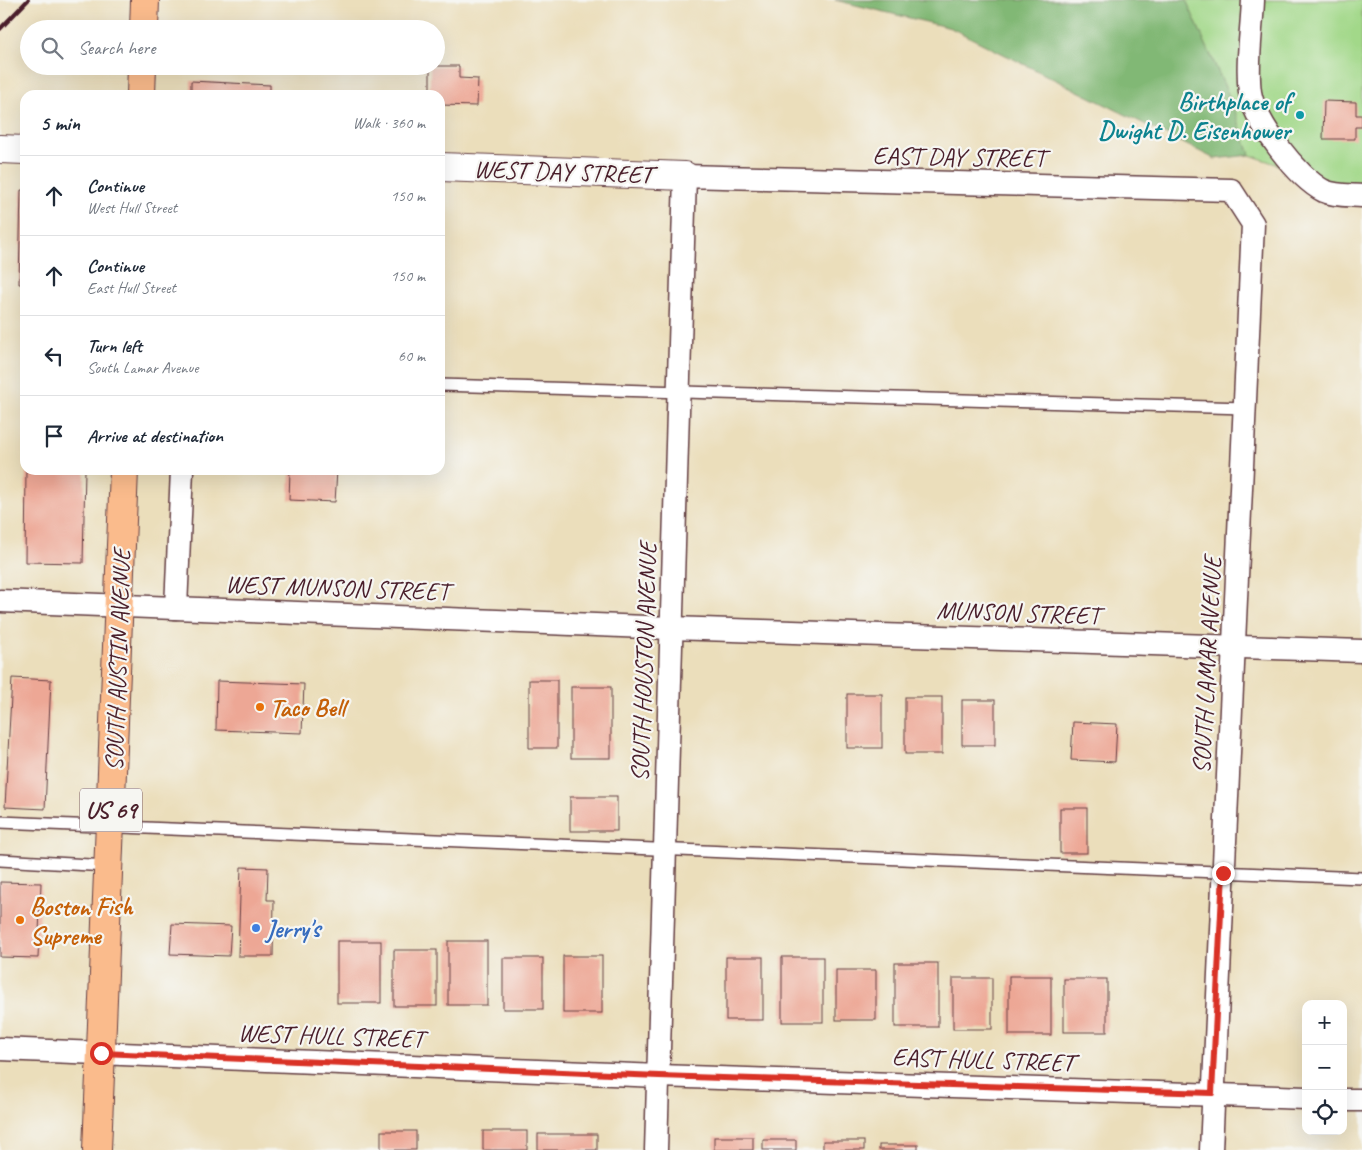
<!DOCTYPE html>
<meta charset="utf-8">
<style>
body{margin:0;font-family:Caveat,sans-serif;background:#f2f2f3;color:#1f2937}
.controls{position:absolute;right:15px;bottom:15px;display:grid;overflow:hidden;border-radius:10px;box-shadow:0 5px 20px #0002}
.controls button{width:45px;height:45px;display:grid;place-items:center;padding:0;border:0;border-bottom:1px solid #e0e1e3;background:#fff;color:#1f2937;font:25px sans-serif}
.stop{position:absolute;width:15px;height:15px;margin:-11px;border:4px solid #d93025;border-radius:50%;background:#fff}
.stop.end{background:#d93025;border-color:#fff;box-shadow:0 1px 5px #0008}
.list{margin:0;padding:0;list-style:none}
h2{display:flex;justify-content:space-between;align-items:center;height:65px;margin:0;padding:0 20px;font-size:21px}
h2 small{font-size:16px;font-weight:400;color:#747a83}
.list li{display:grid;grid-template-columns:32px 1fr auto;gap:15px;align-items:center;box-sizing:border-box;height:80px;padding:0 20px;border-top:1px solid #e0e1e3}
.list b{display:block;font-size:19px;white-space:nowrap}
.list p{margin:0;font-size:16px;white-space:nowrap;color:#747a83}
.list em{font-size:16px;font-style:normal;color:#747a83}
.icon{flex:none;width:28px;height:28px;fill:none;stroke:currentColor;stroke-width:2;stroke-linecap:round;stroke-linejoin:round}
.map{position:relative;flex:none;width:1362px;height:1150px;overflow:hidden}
.search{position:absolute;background:#fff;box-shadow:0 5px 20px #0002;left:20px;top:20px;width:425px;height:55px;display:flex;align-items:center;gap:12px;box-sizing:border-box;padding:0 18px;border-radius:28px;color:#747a83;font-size:19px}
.panel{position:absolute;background:#fff;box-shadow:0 5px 20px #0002;left:20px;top:90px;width:425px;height:385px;border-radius:15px}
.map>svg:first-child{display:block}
.green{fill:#a2d889;stroke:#767c5a}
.forest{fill:#81b875;stroke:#666c50}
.building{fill:#eda795}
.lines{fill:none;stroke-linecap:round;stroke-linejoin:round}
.service-casing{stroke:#623c41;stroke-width:14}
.minor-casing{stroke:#623c41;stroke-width:25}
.tertiary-casing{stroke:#623c41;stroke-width:30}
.trunk-casing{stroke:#623c41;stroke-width:30}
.service{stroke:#fff;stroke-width:11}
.minor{stroke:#fff;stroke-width:22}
.tertiary{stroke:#fff;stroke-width:28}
.trunk{stroke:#fabb8c;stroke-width:28}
.rail{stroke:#4a1f2b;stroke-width:4}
.route{stroke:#d93025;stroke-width:6}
.culture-dot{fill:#0f9aa8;stroke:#f6f6f2;stroke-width:2}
.food-dot{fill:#e8710a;stroke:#f6f6f2;stroke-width:2}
.shop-dot{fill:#3f7fe0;stroke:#f6f6f2;stroke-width:2}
.labels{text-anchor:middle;stroke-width:4.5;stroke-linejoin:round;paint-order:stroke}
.shield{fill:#f6f6f2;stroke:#7e6067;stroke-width:1}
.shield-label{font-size:24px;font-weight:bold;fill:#4a1f2b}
.culture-label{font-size:25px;font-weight:bold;fill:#0d838f;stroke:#f6f6f2;text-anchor:end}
.street-label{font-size:25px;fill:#4a1f2b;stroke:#f6f6f2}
.food-label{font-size:25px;font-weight:bold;fill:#c56008;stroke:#f6f6f2;text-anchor:start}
.shop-label{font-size:25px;font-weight:bold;fill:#366cbe;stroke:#f6f6f2;text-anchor:start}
</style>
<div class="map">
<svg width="1362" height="1150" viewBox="0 0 1362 1150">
<rect width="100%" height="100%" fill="#f6f6f2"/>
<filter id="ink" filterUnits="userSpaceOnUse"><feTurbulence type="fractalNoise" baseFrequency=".02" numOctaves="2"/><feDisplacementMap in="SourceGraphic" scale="10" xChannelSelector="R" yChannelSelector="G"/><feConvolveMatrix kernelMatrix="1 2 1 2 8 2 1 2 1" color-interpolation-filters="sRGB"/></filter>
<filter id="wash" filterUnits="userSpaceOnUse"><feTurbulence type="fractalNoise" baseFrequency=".0096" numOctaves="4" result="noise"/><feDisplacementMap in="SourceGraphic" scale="20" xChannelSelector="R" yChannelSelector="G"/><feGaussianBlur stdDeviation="1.12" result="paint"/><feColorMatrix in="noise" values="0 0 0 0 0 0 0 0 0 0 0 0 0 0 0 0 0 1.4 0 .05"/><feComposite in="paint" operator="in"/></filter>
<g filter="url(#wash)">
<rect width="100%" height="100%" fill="#ebdebb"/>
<!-- green -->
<path class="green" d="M1186,0H1362V183H1330L1250,155L1232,103Z"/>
<!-- forest -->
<path class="forest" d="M835,0H1186L1232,103L1250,155L1215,159L951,28Z"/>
<g id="blocks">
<!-- building -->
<g class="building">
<path d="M430,66H459V78L478,79L477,106L440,105V95H430Z"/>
<path d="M191,81L270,85V95H191Z"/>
<path d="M1324,101L1356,102V115H1362V127H1355V139H1323Z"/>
<path d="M21,190H25V284H19Z"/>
<path d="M26,470H85L83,563L25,562Z"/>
<path d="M290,470H337L335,502L289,500Z"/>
<path d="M12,678L51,680L45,809L5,807Z"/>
<rect x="529" y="680" width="28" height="68"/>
<path d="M217,681L304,684L302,733L216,730Z"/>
<rect x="571" y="687" width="40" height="71"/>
<rect x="847" y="694" width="35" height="54"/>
<rect x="905" y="697" width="37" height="57"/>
<rect x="962" y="700" width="33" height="45"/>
<path d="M1073,722L1117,724L1115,762L1071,760Z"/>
<rect x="570" y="797" width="47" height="34"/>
<rect x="1060" y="808" width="27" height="45"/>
<path d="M241,867L268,868L267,900H274L273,956H238Z"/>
<path d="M0,882L41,883L38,958L0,957Z"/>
<path d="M172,924L231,926L229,956L170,954Z"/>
<rect x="337" y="941" width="44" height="62"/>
<rect x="448" y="941" width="39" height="64"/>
<rect x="394" y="950" width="43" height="56"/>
<rect x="563" y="956" width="39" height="57"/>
<rect x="726" y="957" width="37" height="63"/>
<rect x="782" y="957" width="41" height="65"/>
<rect x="503" y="958" width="40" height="51"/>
<rect x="895" y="963" width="43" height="64"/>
<rect x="836" y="970" width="40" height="50"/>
<rect x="1009" y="976" width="42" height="59"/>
<rect x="953" y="978" width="39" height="51"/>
<rect x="1064" y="979" width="43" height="53"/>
<rect x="381" y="1131" width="35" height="19"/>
<rect x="483" y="1131" width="44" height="19"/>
<rect x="538" y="1134" width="59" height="16"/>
<rect x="714" y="1137" width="39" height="13"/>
<rect x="763" y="1140" width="33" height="10"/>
<rect x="823" y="1141" width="41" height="9"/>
<rect x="879" y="1145" width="39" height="5"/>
</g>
</g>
</g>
<g filter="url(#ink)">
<use href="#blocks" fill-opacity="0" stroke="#623c41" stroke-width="1"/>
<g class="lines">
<!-- service casing -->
<g class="service-casing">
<g id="service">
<path d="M440,385L1245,408"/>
<path d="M0,822L1362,878"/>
<path d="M0,860L108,866"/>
</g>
</g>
<!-- minor casing -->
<g class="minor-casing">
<g id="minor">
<path d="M1253,0C1252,29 1246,64 1250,92C1254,121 1298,178 1324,191C1335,196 1351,195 1362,196"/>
<path d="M0,601L671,628L1362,651"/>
<path d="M176,608L182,470"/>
<path d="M0,1049L659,1076L1306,1098"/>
<path d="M1343,1100H1362"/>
<path d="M656,1150L685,176L1231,190L1253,224L1211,1150"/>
</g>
</g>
<!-- tertiary casing -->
<g class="tertiary-casing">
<g id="tertiary">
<path d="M0,149L25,150"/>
<path d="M440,167L685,176"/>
</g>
</g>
<!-- trunk casing -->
<g class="trunk-casing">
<g id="trunk">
<path d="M144,29L145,0"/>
<path d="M141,95L142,66"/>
<path d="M97,1150L124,470"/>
</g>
</g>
<!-- service -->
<use href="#service" class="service"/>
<!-- minor -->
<use href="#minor" class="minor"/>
<!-- tertiary -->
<use href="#tertiary" class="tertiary"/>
<!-- trunk -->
<use href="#trunk" class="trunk"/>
<!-- rail -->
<path class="rail" d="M0,29L28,0"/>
</g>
</g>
<g class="lines" filter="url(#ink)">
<!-- route -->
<path class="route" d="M101,1053L659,1076L1212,1093L1223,873"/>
</g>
<!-- markers -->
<circle class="culture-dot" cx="1300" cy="115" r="5"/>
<g class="food-dot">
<circle cx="260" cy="707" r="5"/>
<circle cx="20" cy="920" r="5"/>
</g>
<circle class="shop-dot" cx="256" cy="928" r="5"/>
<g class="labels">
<!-- shield labels -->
<rect class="shield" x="80" y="788.5" width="62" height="43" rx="4"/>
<g class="shield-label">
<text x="111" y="818">US 69</text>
</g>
<!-- culture labels -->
<g class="culture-label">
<text x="1290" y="110">Birthplace of<tspan x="1290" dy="29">Dwight D. Eisenhower</tspan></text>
</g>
<!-- street labels -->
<g class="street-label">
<text transform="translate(959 156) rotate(1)" y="9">EAST DAY STREET</text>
<text transform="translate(563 171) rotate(2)" y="9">WEST DAY STREET</text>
<text transform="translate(337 587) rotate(2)" y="9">WEST MUNSON STREET</text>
<text transform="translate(1018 612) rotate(2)" y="9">MUNSON STREET</text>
<text transform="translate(117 660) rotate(-88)" y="9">SOUTH AUSTIN AVENUE</text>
<text transform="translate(643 662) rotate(-88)" y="9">SOUTH HOUSTON AVENUE</text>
<text transform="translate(1206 665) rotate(-87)" y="9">SOUTH LAMAR AVENUE</text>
<text transform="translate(331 1035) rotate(2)" y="9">WEST HULL STREET</text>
<text transform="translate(983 1059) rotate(2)" y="9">EAST HULL STREET</text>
</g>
<!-- food labels -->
<g class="food-label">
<text x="270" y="716">Taco Bell</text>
<text x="30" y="915">Boston Fish<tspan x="30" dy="29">Supreme</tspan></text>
</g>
<!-- shop labels -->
<g class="shop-label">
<text x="266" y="937">Jerry's</text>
</g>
</g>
</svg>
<div class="controls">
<button>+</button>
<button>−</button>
<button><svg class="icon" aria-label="locate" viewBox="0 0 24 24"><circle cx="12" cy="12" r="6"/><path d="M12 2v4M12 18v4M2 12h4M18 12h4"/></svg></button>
</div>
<div class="stop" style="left:101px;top:1053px"></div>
<div class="stop end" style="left:1223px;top:873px"></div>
<div class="search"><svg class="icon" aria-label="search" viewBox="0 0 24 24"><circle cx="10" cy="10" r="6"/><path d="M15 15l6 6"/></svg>Search here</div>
<section class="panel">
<h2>5 min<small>Walk · 360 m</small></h2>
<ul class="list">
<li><svg class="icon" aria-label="ahead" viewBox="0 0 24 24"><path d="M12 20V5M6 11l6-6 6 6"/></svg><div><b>Continue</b><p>West Hull Street</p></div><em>150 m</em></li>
<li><svg class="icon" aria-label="ahead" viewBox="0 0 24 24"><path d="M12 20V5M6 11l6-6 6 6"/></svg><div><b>Continue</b><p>East Hull Street</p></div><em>150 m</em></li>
<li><svg class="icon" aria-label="left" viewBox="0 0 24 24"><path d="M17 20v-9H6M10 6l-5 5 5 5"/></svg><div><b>Turn left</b><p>South Lamar Avenue</p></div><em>60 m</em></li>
<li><svg class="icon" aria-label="arrive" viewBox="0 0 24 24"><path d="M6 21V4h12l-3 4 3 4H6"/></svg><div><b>Arrive at destination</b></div></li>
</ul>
</section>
</div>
